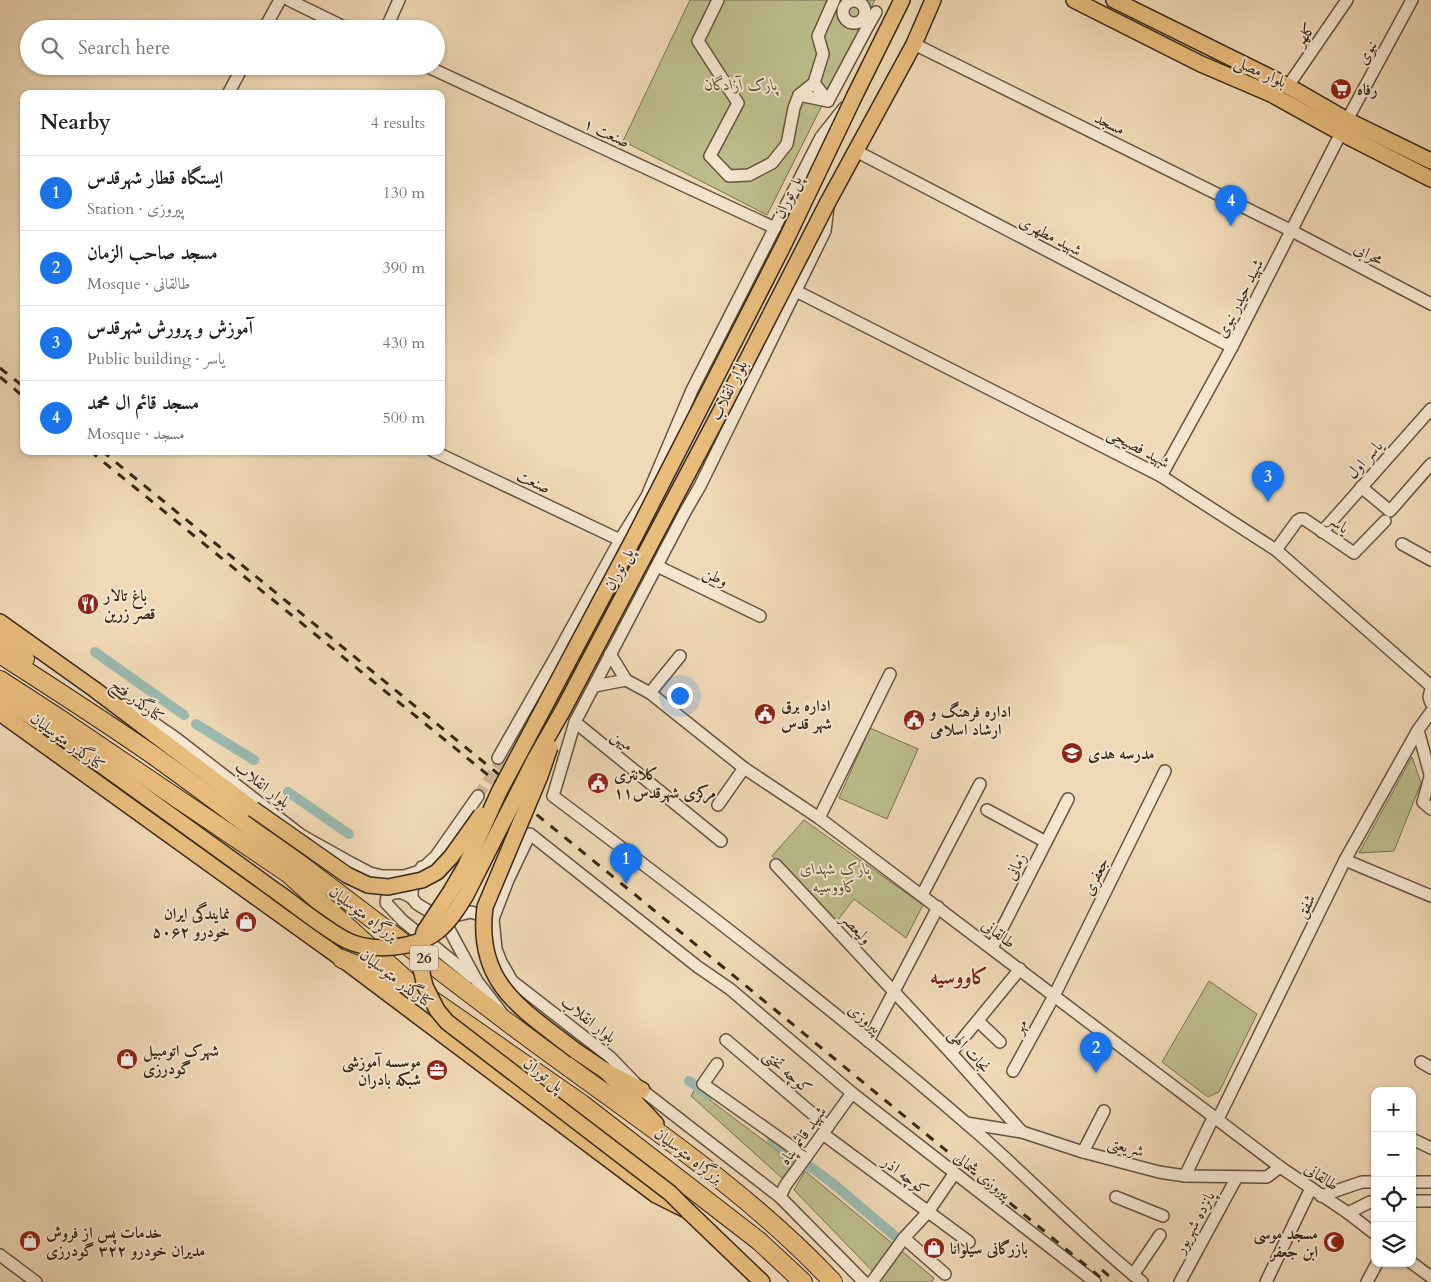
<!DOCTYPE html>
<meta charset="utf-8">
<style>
body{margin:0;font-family:Cardo,Amiri,serif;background:#f6f6f6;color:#202124}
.controls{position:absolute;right:15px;bottom:15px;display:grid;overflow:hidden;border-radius:10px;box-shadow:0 1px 4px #0004}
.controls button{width:45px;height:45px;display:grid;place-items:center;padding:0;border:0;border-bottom:1px solid #e0e0e0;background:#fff;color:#202124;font:25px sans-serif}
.you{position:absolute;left:679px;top:695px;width:18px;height:18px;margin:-12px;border:4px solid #fff;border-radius:50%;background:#1a73e8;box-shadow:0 0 0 8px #1a73e833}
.badge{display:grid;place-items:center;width:32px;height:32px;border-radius:50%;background:#1a73e8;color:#fff;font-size:16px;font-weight:700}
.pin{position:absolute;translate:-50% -41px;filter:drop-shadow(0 1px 2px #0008)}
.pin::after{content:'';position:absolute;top:26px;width:18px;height:15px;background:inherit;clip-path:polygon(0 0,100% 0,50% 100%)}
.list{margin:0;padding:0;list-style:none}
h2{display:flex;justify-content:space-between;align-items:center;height:65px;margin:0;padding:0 20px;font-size:21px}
h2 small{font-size:16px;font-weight:400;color:#757577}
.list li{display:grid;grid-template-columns:32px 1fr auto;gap:15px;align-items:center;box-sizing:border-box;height:75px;padding:0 20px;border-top:1px solid #e0e0e0}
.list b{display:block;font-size:19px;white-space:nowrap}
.list p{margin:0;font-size:16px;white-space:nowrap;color:#757577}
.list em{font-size:16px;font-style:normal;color:#757577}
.icon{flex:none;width:28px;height:28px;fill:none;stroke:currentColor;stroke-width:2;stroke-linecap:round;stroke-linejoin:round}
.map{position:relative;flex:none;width:1431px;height:1282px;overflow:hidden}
.search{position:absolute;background:#fff;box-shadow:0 1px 4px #0004;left:20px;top:20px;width:425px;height:55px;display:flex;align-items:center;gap:12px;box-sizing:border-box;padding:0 18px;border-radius:28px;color:#757577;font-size:19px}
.panel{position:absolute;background:#fff;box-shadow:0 1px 4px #0004;left:20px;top:90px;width:425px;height:365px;border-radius:10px}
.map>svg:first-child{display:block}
.green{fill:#bdbe8c;stroke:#7a7251}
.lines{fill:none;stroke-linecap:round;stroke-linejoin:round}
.canal{stroke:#9abaaf;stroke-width:10}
.minor-tunnel{stroke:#cbb596;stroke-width:11;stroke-dasharray:11 5.5;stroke-linecap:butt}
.minor-casing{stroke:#64543e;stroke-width:14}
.major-casing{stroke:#362716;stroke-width:18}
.highway-casing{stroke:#362716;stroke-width:20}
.minor{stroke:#f5e6d0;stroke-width:11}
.major{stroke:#e8bc7b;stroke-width:15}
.highway{stroke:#e8bc7b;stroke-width:18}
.rail{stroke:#362716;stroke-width:3;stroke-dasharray:9 9;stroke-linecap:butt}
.major-bridge-casing{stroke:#362716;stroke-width:18;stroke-linecap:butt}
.major-bridge{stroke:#e8bc7b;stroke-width:15}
.labels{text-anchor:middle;stroke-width:4;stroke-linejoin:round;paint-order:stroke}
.shield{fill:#f5e6d0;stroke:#6f604e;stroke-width:1}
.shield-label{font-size:15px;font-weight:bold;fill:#362716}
.street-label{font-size:16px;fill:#362716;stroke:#f5e6d0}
.park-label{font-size:16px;font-style:italic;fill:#584d34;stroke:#f5e6d0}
.poi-label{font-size:16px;font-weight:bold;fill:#362716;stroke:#f5e6d0;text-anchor:start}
.district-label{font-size:21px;font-weight:bold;fill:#7a1f14;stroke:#f5e6d0}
</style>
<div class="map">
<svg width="1431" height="1282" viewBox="0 0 1431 1282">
<rect width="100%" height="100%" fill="#f0d9b6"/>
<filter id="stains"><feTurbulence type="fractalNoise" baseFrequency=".004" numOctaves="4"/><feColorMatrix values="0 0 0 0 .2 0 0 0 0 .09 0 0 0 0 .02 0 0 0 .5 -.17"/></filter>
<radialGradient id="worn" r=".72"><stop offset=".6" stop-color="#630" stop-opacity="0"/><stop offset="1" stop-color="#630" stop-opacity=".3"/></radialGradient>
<!-- green -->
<g class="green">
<path d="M690,0H875L767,215L623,141Z"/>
<path d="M870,728L918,749L887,819L839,798Z"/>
<path d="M1412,757L1421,783L1394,851L1359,853Z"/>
<path d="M804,820L923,905L906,938L854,899L837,921L772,856Z"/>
<path d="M1209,981L1257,1014L1219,1092L1208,1097L1162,1062Z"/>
<path d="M695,1089L794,1163L782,1178L691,1096Z"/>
<path d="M805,1171L934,1278L932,1282H883L794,1190Z"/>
</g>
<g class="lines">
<!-- canal -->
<g class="canal">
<path d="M95,652L184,715"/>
<path d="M196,724L254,760"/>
<path d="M288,792L349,834"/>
<path d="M689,1081L710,1095"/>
<path d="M772,1140L799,1160"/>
<path d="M809,1166L834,1184"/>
<path d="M836,1186L896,1237"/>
</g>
<!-- minor-tunnel -->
<path class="minor-tunnel" d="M478,796L501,761"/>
<!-- minor casing -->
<g class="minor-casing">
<g id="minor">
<path d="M289,0L348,29"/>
<path d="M718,0L698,41L738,103L710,156L729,176L749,175L772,163L787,144L794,108L799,95L814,83L828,101L868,26"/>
<circle cx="854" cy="12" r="11"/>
<path d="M864,23L868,26L876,12"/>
<path d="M264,29L280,0"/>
<path d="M386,29L399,0"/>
<path d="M914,44L1292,231L1431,304"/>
<path d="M426,66L775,228"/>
<path d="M814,83L823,54L818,36L834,0"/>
<path d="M1288,86L1347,0"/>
<path d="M228,94L243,66"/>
<path d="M799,95L828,101"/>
<path d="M1347,120L1412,0"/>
<path d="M856,151L1232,347"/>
<path d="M828,207L825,231L700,486L685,512L575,722L553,796C698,905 843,1016 980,1135C1034,1183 1085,1236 1142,1282"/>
<path d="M796,291L1161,476L1276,550L1431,686"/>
<path d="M433,451L620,540"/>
<path d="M1161,476L1232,347L1341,133"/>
<path d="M1361,487L1390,511L1431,464"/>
<path d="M1322,532L1431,409"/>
<path d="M1402,544L1431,560"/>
<path d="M1276,550L1297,521L1300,519H1304L1354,553L1385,521"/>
<path d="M657,566L760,616"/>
<path d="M610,654L626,680L650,693L744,768L819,818L1280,1167L1348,1213L1375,1234"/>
<path d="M595,686L626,680"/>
<path d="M1431,689L1429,697L1431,703"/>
<path d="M650,693L680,656"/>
<path d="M124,705L141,714L177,739L301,835L351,863L370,873L382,876H404L420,871L422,867"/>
<path d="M575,722L721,841"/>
<path d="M1418,730L1431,778"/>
<path d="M498,758L559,651L620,540L647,496L692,390L821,137L844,108"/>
<path d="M1430,777L1423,802L1431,809"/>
<path d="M478,796L436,856L420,871L412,890V898L417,904L442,919L471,912L493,919L496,949L501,962L512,981L610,1057L642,1090L780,1197L864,1282"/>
<path d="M718,805L744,768"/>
<path d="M987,810L1046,842"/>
<path d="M819,818L890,674"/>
<path d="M1345,860L1431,896"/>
<path d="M776,865L951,1053L1022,1132"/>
<path d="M922,895L980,784"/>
<path d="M412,898C403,892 397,890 387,896L386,903L403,921L472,977"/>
<path d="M443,918L477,981L501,1012"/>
<path d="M493,919L508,880L530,834L698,967L730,989L852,1093L1095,1282"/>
<path d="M992,948L1068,799"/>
<path d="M978,1021L1000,1042"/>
<path d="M726,1040L828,1127"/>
<path d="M868,1041L938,907"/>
<path d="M951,1053L1020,969"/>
<path d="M1421,1062L1431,1068"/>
<path d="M717,1064L703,1084L806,1157"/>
<path d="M1013,1071L1054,996L1165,771"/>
<path d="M1218,1119L1345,860L1418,730L1431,712"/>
<path d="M966,1123L1022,1132L1083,1152L1159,1172L1185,1176L1267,1177L1280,1167"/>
<path d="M823,1134L969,1242"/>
<path d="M1412,1139L1431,1148"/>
<path d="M1083,1152L1104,1111"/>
<path d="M1185,1176L1214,1116"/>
<path d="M1412,1182H1431"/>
<path d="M1321,1196L1362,1182H1375"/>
<path d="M780,1197L785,1186L852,1093"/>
<path d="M1116,1197L1163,1216"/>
<path d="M1412,1201H1431"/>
<path d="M1348,1213L1370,1202H1375"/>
<path d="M904,1238L945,1274"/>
<path d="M0,1255L36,1282"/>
<path d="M1412,1263L1431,1277"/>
<path d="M1133,1275L1160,1235"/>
<path d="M872,1282L904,1238L928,1212L954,1174"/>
<path d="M1180,1282L1237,1177"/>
<path d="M1266,1282L1311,1188"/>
<path d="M1367,1282L1377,1263"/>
</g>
</g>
<!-- major casing -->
<g class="major-casing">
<g id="major">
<path d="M1074,0L1201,64L1271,94L1341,133L1431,179"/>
<path d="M1114,0L1288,86L1347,120L1431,161"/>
<path d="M855,95L902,0"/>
<path d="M828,202L914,44L933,0"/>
<path d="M0,622L94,689L253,809"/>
<path d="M0,713L342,959L656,1195L688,1211L762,1282"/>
<path d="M39,720L277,892"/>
<path d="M576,1051L607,1072L642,1090"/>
<path d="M607,1072L656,1124"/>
</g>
</g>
<!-- highway casing -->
<g class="highway-casing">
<g id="highway">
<path d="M0,638L25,659"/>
<path d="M0,654C51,687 103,720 153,755C274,842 391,934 510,1024C620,1107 738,1181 833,1282"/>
<path d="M0,680L57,717L289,874L415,988L582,1104L759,1241L803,1282"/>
<path d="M0,695L39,720"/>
<path d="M342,959L405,984"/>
</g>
</g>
<!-- minor -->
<use href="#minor" class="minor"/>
<!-- major -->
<use href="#major" class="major"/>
<!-- highway -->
<use href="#highway" class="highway"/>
<!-- rail -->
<g class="rail">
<path d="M0,368L24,387"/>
<path d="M0,377L24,397"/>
<path d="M90,451L633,893L1106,1282"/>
<path d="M102,451L529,799"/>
<path d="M1102,1270L1116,1282"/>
</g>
<!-- major-bridge casing -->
<g class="major-bridge-casing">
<g id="major-bridge">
<path d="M550,747L540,776L485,907C475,984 522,1009 576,1051"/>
<path d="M253,809L347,875L368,885L388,887L422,880L437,872L451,857L481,815"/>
<path d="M277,892C300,908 322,927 346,940C372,953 415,949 438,931C450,921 458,908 466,895L535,759L563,710L725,403L828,202"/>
<path d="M688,1211L670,1193L447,1022L437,1010L425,986L421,969L420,951L424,932L451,891L465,867L499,792L635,536L784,244L855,95"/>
</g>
</g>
<!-- major-bridge -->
<use href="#major-bridge" class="major-bridge"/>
</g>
<!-- icons -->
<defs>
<g id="supermarket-disc" transform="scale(1.125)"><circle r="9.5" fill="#8f2418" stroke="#f5e6d0"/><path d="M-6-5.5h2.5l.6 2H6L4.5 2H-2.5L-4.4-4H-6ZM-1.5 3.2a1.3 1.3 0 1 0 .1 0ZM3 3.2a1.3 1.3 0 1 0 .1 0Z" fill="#fff"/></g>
<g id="restaurant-disc" transform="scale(1.125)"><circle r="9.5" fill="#8f2418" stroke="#f5e6d0"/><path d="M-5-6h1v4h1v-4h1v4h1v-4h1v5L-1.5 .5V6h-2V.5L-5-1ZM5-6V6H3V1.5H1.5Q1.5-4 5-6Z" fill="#fff"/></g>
<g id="civic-disc" transform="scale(1.125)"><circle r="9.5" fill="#8f2418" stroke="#f5e6d0"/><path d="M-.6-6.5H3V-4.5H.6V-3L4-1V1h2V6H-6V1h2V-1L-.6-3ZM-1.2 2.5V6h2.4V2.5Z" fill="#fff"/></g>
<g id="school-disc" transform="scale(1.125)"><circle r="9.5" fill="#8f2418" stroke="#f5e6d0"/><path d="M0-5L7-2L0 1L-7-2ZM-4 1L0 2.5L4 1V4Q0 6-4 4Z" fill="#fff"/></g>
<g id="shop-disc" transform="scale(1.125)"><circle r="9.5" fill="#8f2418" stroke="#f5e6d0"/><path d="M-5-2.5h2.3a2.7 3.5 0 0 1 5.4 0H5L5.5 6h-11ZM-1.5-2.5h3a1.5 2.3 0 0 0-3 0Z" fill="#fff"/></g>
<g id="office-disc" transform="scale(1.125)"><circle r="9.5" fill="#8f2418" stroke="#f5e6d0"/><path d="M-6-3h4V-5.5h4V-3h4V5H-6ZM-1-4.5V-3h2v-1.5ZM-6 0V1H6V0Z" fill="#fff"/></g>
<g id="mosque-disc" transform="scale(1.125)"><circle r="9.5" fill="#8f2418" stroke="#f5e6d0"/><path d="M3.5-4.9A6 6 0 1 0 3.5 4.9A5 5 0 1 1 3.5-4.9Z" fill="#fff"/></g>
</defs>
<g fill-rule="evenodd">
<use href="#supermarket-disc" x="1341" y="89"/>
<use href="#restaurant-disc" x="88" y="604"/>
<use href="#civic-disc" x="765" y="714"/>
<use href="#civic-disc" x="914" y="720"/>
<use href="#school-disc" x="1072" y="753"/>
<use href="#civic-disc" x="598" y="783"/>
<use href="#shop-disc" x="246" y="922"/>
<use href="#shop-disc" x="127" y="1059"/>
<use href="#office-disc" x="437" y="1070"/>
<use href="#shop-disc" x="30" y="1241"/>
<use href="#mosque-disc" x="1334" y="1242"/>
<use href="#shop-disc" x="934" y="1248"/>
</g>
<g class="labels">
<!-- shield labels -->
<rect class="shield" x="410" y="945.5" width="28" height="25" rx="4"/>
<g class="shield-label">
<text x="424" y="963">26</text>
</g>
<!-- street labels -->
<g class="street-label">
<text transform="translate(1304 34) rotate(-55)" y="6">کلهر</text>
<text transform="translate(1366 52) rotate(-61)" y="6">نبوی</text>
<text transform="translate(1261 71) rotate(24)" y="6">بلوار مصلی</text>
<text transform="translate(1110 123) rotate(26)" y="6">مسجد</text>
<text transform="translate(607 132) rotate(25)" y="6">صنعت ۱</text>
<text transform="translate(787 197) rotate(-65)" y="6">پل توران</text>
<text transform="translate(1051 235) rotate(28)" y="6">شهید مطهری</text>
<text transform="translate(1369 253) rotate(28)" y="6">محرابی</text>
<text transform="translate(1239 298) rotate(-63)" y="6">شهید حیدر نبوی</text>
<text transform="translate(728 390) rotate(-64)" y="6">بلوار انقلاب</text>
<text transform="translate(1139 447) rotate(28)" y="6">شهید فصیحی</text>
<text transform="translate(1364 459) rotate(-48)" y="6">یاسر اول</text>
<text transform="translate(534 481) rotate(25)" y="6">صنعت</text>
<text transform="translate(1339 523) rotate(34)" y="6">یاسر</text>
<text transform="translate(618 569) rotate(-62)" y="6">پل توران</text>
<text transform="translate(716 576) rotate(26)" y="6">وطن</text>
<text transform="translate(138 700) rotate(37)" y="6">کنارگذر فتح</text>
<text transform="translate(623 740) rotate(39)" y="6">میهن</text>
<text transform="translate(68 741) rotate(36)" y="6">کنارگذر متوسلیان</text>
<text transform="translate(263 784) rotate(38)" y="6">بلوار انقلاب</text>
<text transform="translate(1015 866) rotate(-63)" y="6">زمانی</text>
<text transform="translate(1095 876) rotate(-64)" y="6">جعفری</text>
<text transform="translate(1305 906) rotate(-64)" y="6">شفق</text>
<text transform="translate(364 913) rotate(37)" y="6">بزرگراه متوسلیان</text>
<text transform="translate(857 928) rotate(47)" y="6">ولیعصر</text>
<text transform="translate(999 933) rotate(37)" y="6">طالقانی</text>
<text transform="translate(397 978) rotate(37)" y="6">کنارگذر متوسلیان</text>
<text transform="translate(865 1018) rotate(39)" y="6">پیروزی</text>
<text transform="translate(589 1019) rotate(38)" y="6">بلوار انقلاب</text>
<text transform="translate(1019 1026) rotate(-61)" y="6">مهر</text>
<text transform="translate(970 1050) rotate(48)" y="6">نجات الهی</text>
<text transform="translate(788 1071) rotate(41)" y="6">کوچه تختی</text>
<text transform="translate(544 1074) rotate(37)" y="6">پل توران</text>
<text transform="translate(802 1135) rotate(-54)" y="6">شهید قائم پناه</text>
<text transform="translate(1126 1146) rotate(15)" y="6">شریعتی</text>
<text transform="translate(689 1155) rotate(37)" y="6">بزرگراه متوسلیان</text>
<text transform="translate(906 1175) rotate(37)" y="6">کوچه اذر</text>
<text transform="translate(983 1175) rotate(38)" y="6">پیروزی شمالی</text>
<text transform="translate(1322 1176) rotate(34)" y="6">طالقانی</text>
<text transform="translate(1194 1222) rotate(-62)" y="6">پانزده شهریور</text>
</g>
<!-- park labels -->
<g class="park-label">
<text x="741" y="90">پارک آزادگان</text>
<text x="835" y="874">پارک شهدای<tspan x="835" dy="18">کاووسیه</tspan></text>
</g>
<!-- poi labels -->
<g class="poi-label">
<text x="1357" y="95">رفاه</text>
<text x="104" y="601">باغ تالار<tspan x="104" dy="18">قصر زرین</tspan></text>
<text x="781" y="711">اداره برق<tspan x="781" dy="18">شهر قدس</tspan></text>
<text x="930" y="717">اداره فرهنگ و<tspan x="930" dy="18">ارشاد اسلامی</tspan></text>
<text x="1088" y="759">مدرسه هدی</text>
<text x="614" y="780">کلانتری<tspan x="614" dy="18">۱۱مرکزی شهرقدس</tspan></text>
<text x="230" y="919" text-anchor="end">نمایندگی ایران<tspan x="230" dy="18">خودرو ۵۰۶۲</tspan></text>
<text x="143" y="1056">شهرک اتومبیل<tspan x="143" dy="18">گودرزی</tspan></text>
<text x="421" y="1067" text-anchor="end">موسسه آموزشی<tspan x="421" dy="18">شبکه بادران</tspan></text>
<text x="46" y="1238">خدمات پس از فروش<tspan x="46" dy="18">مدیران خودرو ۳۲۲ گودرزی</tspan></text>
<text x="1318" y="1239" text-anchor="end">مسجد موسی<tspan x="1318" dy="18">ابن جعفر</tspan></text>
<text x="950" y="1254">بازرگانی سیلوانا</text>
</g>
<!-- district labels -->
<g class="district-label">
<text x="959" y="984">کاووسیه</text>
</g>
</g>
<rect width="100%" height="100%" filter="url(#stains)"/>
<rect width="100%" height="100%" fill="url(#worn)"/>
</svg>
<div class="controls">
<button>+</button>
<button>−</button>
<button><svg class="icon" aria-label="locate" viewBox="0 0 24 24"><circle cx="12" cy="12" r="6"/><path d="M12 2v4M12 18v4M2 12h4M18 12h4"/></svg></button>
<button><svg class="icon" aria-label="layers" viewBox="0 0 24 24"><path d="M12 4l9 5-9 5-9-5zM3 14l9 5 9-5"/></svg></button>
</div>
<div class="you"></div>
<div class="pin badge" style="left:626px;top:884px">1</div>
<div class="pin badge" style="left:1096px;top:1073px">2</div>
<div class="pin badge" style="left:1268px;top:502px">3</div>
<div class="pin badge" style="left:1231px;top:226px">4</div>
<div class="search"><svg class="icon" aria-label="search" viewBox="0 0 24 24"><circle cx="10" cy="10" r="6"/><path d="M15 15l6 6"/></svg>Search here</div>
<section class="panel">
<h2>Nearby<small>4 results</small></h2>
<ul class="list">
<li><span class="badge">1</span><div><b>ایستگاه قطار شهرقدس</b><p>Station · پیروزی</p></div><em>130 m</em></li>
<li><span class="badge">2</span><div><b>مسجد صاحب الزمان</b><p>Mosque · طالقانی</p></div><em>390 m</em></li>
<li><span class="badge">3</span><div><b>آموزش و پرورش شهرقدس</b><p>Public building · یاسر</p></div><em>430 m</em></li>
<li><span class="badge">4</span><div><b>مسجد قائم ال محمد</b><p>Mosque · مسجد</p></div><em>500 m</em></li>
</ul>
</section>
</div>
